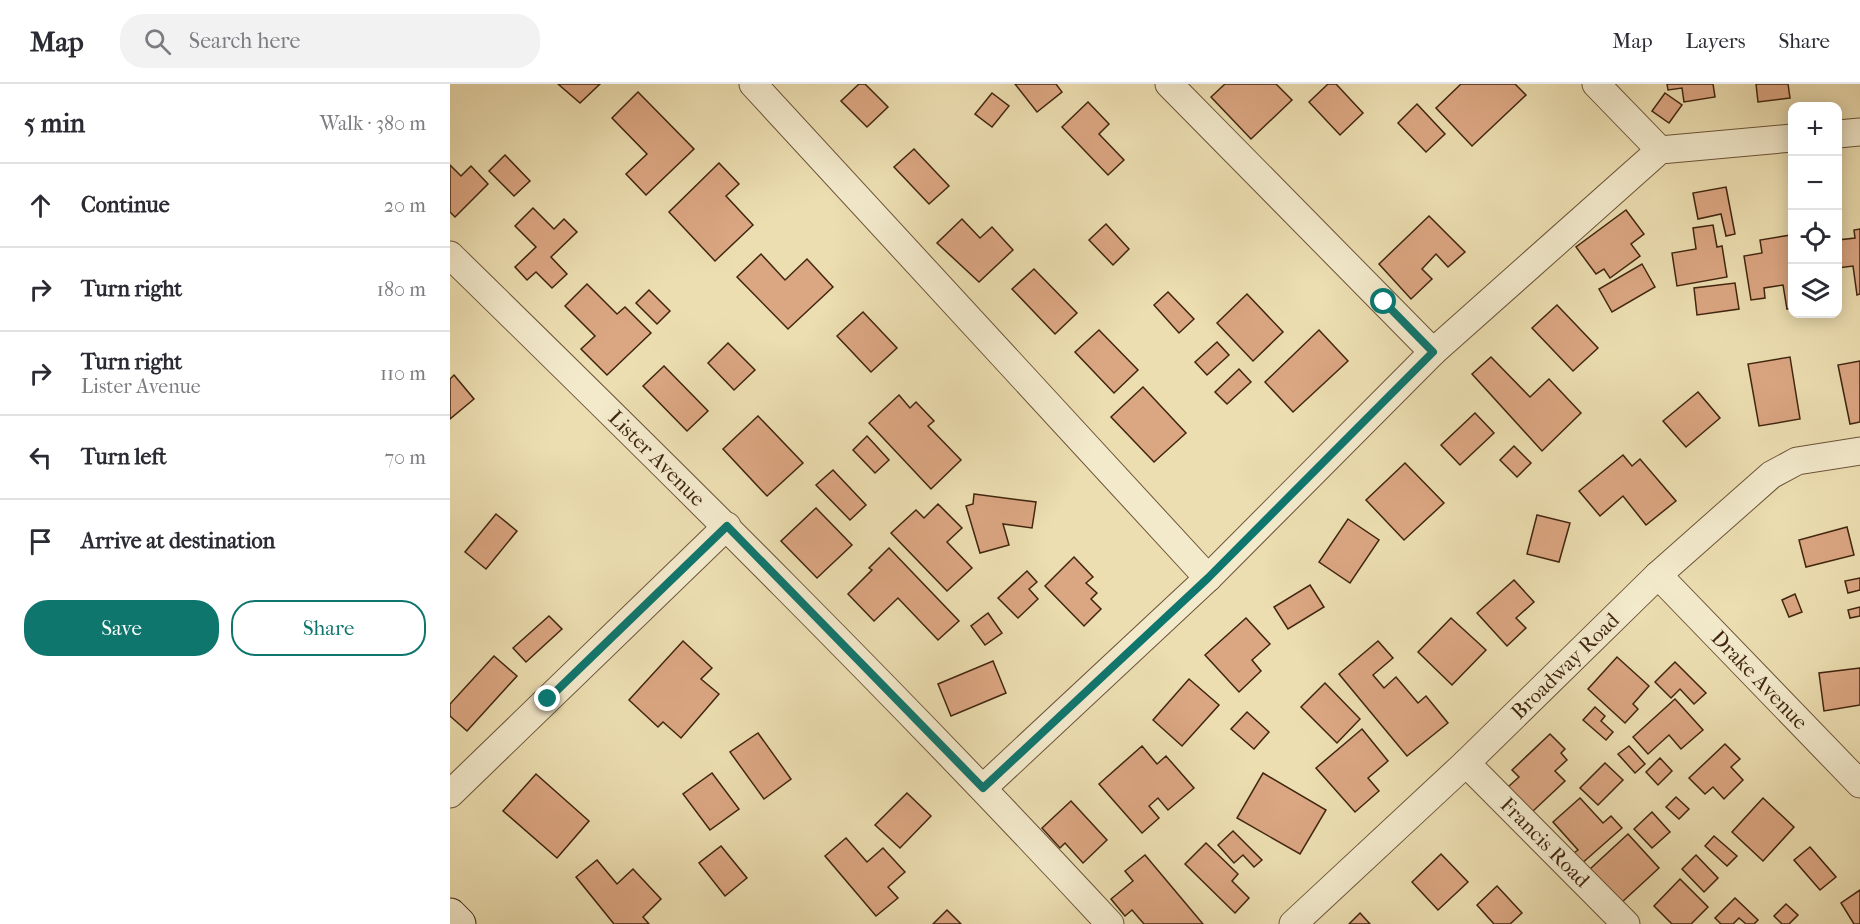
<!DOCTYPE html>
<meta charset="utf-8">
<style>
body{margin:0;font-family:"IM FELL French Canon",serif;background:#f2f2f3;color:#2b2b33}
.controls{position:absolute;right:18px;top:18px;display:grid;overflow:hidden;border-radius:12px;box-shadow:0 3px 15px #0003}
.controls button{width:54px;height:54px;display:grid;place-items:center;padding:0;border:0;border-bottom:2px solid #e1e1e2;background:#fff;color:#2b2b33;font:30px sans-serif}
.stop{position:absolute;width:18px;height:18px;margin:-14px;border:4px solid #0f766e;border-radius:50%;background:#fff}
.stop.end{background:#0f766e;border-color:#fff;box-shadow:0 2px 6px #0008}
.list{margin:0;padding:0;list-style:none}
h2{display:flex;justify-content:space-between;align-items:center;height:78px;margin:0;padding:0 24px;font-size:26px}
h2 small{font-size:20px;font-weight:400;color:#7c7c81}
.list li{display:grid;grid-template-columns:39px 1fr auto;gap:18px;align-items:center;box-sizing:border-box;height:84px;padding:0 24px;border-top:2px solid #e1e1e2}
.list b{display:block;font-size:22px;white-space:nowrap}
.list p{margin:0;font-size:20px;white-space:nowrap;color:#7c7c81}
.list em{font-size:20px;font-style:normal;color:#7c7c81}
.actions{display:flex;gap:12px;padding:18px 24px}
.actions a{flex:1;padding:14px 0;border:2px solid #0f766e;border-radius:24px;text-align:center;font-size:21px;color:#0f766e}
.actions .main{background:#0f766e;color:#fff}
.icon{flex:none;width:33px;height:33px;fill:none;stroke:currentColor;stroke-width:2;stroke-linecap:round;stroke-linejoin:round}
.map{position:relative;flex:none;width:1410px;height:840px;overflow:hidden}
header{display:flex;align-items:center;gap:36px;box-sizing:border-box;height:84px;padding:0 30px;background:#fff;border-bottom:2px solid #e1e1e2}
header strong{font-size:28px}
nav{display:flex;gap:33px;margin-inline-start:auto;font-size:21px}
.search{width:420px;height:54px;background:#f2f2f3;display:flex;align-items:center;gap:15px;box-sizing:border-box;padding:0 21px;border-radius:24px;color:#7c7c81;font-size:22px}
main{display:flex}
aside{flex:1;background:#fff}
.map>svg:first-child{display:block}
.building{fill:#dba682;stroke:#41260f;stroke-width:1.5}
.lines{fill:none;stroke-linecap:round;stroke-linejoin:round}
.street-casing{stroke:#6c5438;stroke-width:29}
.secondary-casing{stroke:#41260f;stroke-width:35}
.street{stroke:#f3eacc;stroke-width:27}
.secondary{stroke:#f3eacc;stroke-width:33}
.route{stroke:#0f766e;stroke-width:8}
.labels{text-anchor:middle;stroke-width:6;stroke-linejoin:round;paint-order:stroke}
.street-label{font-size:21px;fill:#41260f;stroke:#f3eacc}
</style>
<header>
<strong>Map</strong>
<div class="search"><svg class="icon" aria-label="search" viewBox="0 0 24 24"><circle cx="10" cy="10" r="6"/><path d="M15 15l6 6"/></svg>Search here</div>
<nav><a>Map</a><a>Layers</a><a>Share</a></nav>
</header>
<main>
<aside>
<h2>5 min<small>Walk · 380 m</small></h2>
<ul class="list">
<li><svg class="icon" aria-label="ahead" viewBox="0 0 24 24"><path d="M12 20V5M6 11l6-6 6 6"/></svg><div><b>Continue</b></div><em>20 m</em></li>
<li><svg class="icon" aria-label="right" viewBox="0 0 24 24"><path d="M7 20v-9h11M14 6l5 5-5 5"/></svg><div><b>Turn right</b></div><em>180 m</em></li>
<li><svg class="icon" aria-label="right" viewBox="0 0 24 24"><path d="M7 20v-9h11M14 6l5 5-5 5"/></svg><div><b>Turn right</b><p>Lister Avenue</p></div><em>110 m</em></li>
<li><svg class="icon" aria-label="left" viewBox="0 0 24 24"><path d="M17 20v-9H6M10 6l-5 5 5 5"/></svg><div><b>Turn left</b></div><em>70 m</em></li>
<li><svg class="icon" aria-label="arrive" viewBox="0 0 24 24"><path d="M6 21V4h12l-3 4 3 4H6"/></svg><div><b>Arrive at destination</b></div></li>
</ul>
<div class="actions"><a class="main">Save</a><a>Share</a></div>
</aside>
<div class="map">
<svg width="1410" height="840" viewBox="0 0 1410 840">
<rect width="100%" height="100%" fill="#ecdeb1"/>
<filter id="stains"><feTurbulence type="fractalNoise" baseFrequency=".00333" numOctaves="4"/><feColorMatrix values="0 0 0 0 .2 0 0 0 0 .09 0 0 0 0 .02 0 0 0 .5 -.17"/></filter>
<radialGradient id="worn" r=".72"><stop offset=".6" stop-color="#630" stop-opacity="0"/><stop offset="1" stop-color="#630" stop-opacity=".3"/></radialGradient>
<!-- building -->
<g class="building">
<path d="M108,0H150L130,19Z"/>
<path d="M409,0H415L438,23L417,43L391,17Z"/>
<path d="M565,0H606L612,8L587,28Z"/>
<path d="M775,0H826L842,16L801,55L761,13Z"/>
<path d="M878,0H886L913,29L890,51L859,18Z"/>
<path d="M1011,0H1065L1076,11L1022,62L986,24Z"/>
<path d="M1217,0H1263L1265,13L1234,18L1232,4L1218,6Z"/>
<path d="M1306,0H1338L1340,14L1308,18Z"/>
<path d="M188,8L244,65L196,111L176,90L197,70L162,34Z"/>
<path d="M542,9L559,22L542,43L525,30Z"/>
<path d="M1215,9L1232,21L1219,39L1202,27Z"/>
<path d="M638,18L659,40L649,50L674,76L658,91L612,43Z"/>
<path d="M967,20L995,50L976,68L948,39Z"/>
<path d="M464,65L499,102L479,120L444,83Z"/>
<path d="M55,71L80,97L64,112L39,87Z"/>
<path d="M269,79L289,100L276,112L303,141L265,177L219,128Z"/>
<path d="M0,81L11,92L21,82L38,100L5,133L0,128Z"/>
<path d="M1276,103L1285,150L1276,152L1271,130L1248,135L1243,109Z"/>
<path d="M83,124L104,145L114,135L127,148L101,173L117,190L102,204L86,188L77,196L65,183L86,163L65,142Z"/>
<path d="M1176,126L1194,150L1181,160L1190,172L1160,194L1154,185L1146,190L1126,163Z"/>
<path d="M979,132L1015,168L998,183L986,170L972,185L982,195L961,215L929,180Z"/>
<path d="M512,135L530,154L542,143L563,166L529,198L487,159Z"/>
<path d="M656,140L679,165L663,181L639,156Z"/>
<path d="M1263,141L1267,163L1272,162L1277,193L1227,202L1222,169L1246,165L1243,144Z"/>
<path d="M1410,145V210L1407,211L1403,182L1388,184V156L1405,154L1404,146Z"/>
<path d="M1341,151L1342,224L1337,225L1333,201L1314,204L1315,214L1301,216L1294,172L1312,169L1310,156Z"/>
<path d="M311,170L335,196L357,175L383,203L338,245L287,193Z"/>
<path d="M1192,180L1205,203L1162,228L1149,205Z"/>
<path d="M584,185L627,229L605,250L562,205Z"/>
<path d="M1285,199L1289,225L1247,231L1244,204Z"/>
<path d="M137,200L167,230L175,223L201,249L157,291L131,265L145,252L115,222Z"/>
<path d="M199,206L220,227L207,240L186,219Z"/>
<path d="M718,208L744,235L729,249L704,221Z"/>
<path d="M797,210L833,248L803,277L767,239Z"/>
<path d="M1107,221L1148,264L1123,287L1082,244Z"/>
<path d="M413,228L447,264L421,288L387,252Z"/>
<path d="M649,246L688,286L664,309L625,268Z"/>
<path d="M869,246L898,277L843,328L815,298Z"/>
<path d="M767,258L779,271L757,291L745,278Z"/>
<path d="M278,259L305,286L284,306L258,279Z"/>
<path d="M1041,273L1080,313L1099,295L1131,329L1092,367L1022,290Z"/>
<path d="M1340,273L1350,335L1309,342L1298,280Z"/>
<path d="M1410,277V338L1400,340L1388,281Z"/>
<path d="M214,282L258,327L237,347L193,302Z"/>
<path d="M789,285L801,298L777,320L765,308Z"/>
<path d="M4,291L24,315L0,335V295Z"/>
<path d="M693,303L736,349L704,378L661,333Z"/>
<path d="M1248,308L1270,334L1236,363L1213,337Z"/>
<path d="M449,311L460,324L466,318L484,337L478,342L511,376L481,405L419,339Z"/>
<path d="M1025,329L1044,349L1010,381L991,361Z"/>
<path d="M308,332L353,379L317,412L273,365Z"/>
<path d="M417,352L439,376L425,389L403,366Z"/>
<path d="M1064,362L1081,379L1067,393L1050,376Z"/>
<path d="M1173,371L1182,382L1190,375L1226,417L1196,441L1173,412L1150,432L1129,407Z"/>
<path d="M955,379L994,419L954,456L916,416Z"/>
<path d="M383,386L416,421L400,436L366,401Z"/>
<path d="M524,410L586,418L582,444L553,440L559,461L530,469L516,422L523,420Z"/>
<path d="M488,420L512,444L497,458L522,484L497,507L441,449L466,426L474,434Z"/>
<path d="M366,424L402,461L367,494L331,457Z"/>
<path d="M46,430L67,447L36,485L15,468Z"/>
<path d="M1087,431L1120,439L1109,478L1077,470Z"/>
<path d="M898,435L929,456L900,499L869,478Z"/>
<path d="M1397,443L1404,471L1356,483L1349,456Z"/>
<path d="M439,464L509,537L488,556L448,514L424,537L398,510L422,486L419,484Z"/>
<path d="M624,473L643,493L636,499L647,509L641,515L651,525L634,542L595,502Z"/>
<path d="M577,487L587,498L579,505L588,515L568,534L548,514Z"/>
<path d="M1410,494V506L1398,509L1395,497Z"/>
<path d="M1064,496L1084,518L1066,534L1076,544L1057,562L1027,529Z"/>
<path d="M860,501L874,523L838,545L824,523Z"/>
<path d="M1345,510L1352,528L1339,533L1332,516Z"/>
<path d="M1410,523V532L1400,534L1398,526Z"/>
<path d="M538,529L552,549L535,561L521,542Z"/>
<path d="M99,532L112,545L76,578L63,564Z"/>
<path d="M796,534L820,560L802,576L811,587L789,608L755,571Z"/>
<path d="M1001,534L1036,566L1002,601L968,568Z"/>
<path d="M233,557L262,584L251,595L269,610L231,654L213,638L208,643L179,616Z"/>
<path d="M928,557L943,574L923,591L934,604L946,593L968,619L976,612L998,639L957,672L889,590Z"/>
<path d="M44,572L67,592L17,647L0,632V620Z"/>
<path d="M1167,573L1199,602L1183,620L1188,625L1175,639L1138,605Z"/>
<path d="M543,577L556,609L501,632L488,600Z"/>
<path d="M1225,578L1256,609L1244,620L1230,605L1221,614L1205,598Z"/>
<path d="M1410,584V621L1374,627L1369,589Z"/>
<path d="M739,595L769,621L732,662L703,636Z"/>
<path d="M875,599L910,635L887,659L851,623Z"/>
<path d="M1225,615L1253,646L1231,665L1219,651L1198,670L1183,653Z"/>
<path d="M1145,623L1155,632L1151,637L1163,648L1156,656L1133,636Z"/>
<path d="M797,628L819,648L804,665L781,645Z"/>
<path d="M912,645L938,677L918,694L929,707L905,728L866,684Z"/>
<path d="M308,649L341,695L314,715L280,668Z"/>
<path d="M1100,650L1115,665L1111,669L1117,676L1105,687L1115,697L1082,728L1058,703L1069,693L1062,686Z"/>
<path d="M1275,660L1290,675L1281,683L1293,696L1274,715L1263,703L1255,710L1239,694Z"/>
<path d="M692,662L707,680L716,672L744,704L718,726L708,714L699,722L709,734L692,749L649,700Z"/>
<path d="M1179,662L1195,680L1185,689L1168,670Z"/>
<path d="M1210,674L1222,687L1208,701L1196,688Z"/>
<path d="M1155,679L1173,696L1148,721L1130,704Z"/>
<path d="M262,689L289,725L260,746L233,710Z"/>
<path d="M813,689L876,726L850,770L787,734Z"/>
<path d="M86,690L139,737L107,774L53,727Z"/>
<path d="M457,709L481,732L450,764L425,741Z"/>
<path d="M1226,713L1239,725L1229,735L1216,723Z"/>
<path d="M1130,714L1153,739L1161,732L1172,744L1130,781L1121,771L1128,766L1103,738Z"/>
<path d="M1313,714L1344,743L1313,777L1282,748Z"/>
<path d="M621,717L657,756L633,779L615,759L610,764L592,744Z"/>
<path d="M1202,728L1220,748L1202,764L1184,745Z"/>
<path d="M783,747L812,776L804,783L793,771L784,779L768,761Z"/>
<path d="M1178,750L1209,784L1171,819L1140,785Z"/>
<path d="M1264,752L1287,772L1277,782L1255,762Z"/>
<path d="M396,754L417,778L433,764L455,788L438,803L448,814L426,832L375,772Z"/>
<path d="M756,759L788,790L782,797L799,814L785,829L735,780Z"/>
<path d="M271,762L297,794L275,812L249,779Z"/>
<path d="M1360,763L1386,793L1370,806L1344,776Z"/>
<path d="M991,770L1018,798L988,826L962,798Z"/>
<path d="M695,771L753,840H694L682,826L675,832L661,815L683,797L675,787Z"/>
<path d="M1246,771L1268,794L1254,808L1232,785Z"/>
<path d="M147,776L167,800L183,785L211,815L193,833L199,840H164L126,793Z"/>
<path d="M1230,795L1258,823L1241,840H1222L1204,822Z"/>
<path d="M1047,802L1072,829L1060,840H1044L1027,821Z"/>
<path d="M1410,806V840H1404L1391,819Z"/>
<path d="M1285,814L1308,836L1304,840H1296L1289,834L1283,840H1271L1265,834Z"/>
<path d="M1336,820L1348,831L1339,840H1332L1324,832Z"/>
<path d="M497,826L511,840H483Z"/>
<path d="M910,829L920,840H899Z"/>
</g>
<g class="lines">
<!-- street casing -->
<g class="street-casing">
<g id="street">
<path d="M303,0L758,494"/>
<path d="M719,0L983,268"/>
<path d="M1146,0L1210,66"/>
<path d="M1388,50L1410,48"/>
<path id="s1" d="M0,171C224,390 447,610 660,840"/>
<path id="s2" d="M1208,491L1410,700"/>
<path id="s3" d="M1016,679L1176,840"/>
<path d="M533,704L758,494L983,268L1210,66L1342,54"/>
<path d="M0,710L277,442"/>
<path id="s4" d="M843,840L1016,679L1208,491L1321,391L1347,377L1410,367"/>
</g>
</g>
<!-- secondary casing -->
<g class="secondary-casing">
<path id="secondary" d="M0,831L9,840"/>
</g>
<!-- street -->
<use href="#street" class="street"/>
<!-- secondary -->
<use href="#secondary" class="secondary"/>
</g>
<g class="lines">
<!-- route -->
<path class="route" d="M98,615L277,442L533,704L758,494L983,268L934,218"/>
</g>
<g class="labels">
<!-- street labels -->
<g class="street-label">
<text dy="7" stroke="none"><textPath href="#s1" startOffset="290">Lister Avenue</textPath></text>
<text dy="7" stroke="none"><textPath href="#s4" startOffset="375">Broadway Road</textPath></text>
<text dy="7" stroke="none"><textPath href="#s2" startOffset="146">Drake Avenue</textPath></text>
<text dy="7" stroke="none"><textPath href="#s3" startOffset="112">Francis Road</textPath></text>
</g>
</g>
<rect width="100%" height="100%" filter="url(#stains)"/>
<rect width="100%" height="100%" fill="url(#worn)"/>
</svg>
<div class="controls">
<button>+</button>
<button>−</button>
<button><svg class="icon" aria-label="locate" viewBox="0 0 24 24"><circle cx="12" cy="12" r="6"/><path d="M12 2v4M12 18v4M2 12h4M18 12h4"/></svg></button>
<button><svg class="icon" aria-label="layers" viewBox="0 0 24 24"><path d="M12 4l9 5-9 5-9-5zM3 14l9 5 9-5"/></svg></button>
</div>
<div class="stop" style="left:934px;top:218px"></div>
<div class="stop end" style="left:98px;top:615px"></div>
</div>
</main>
